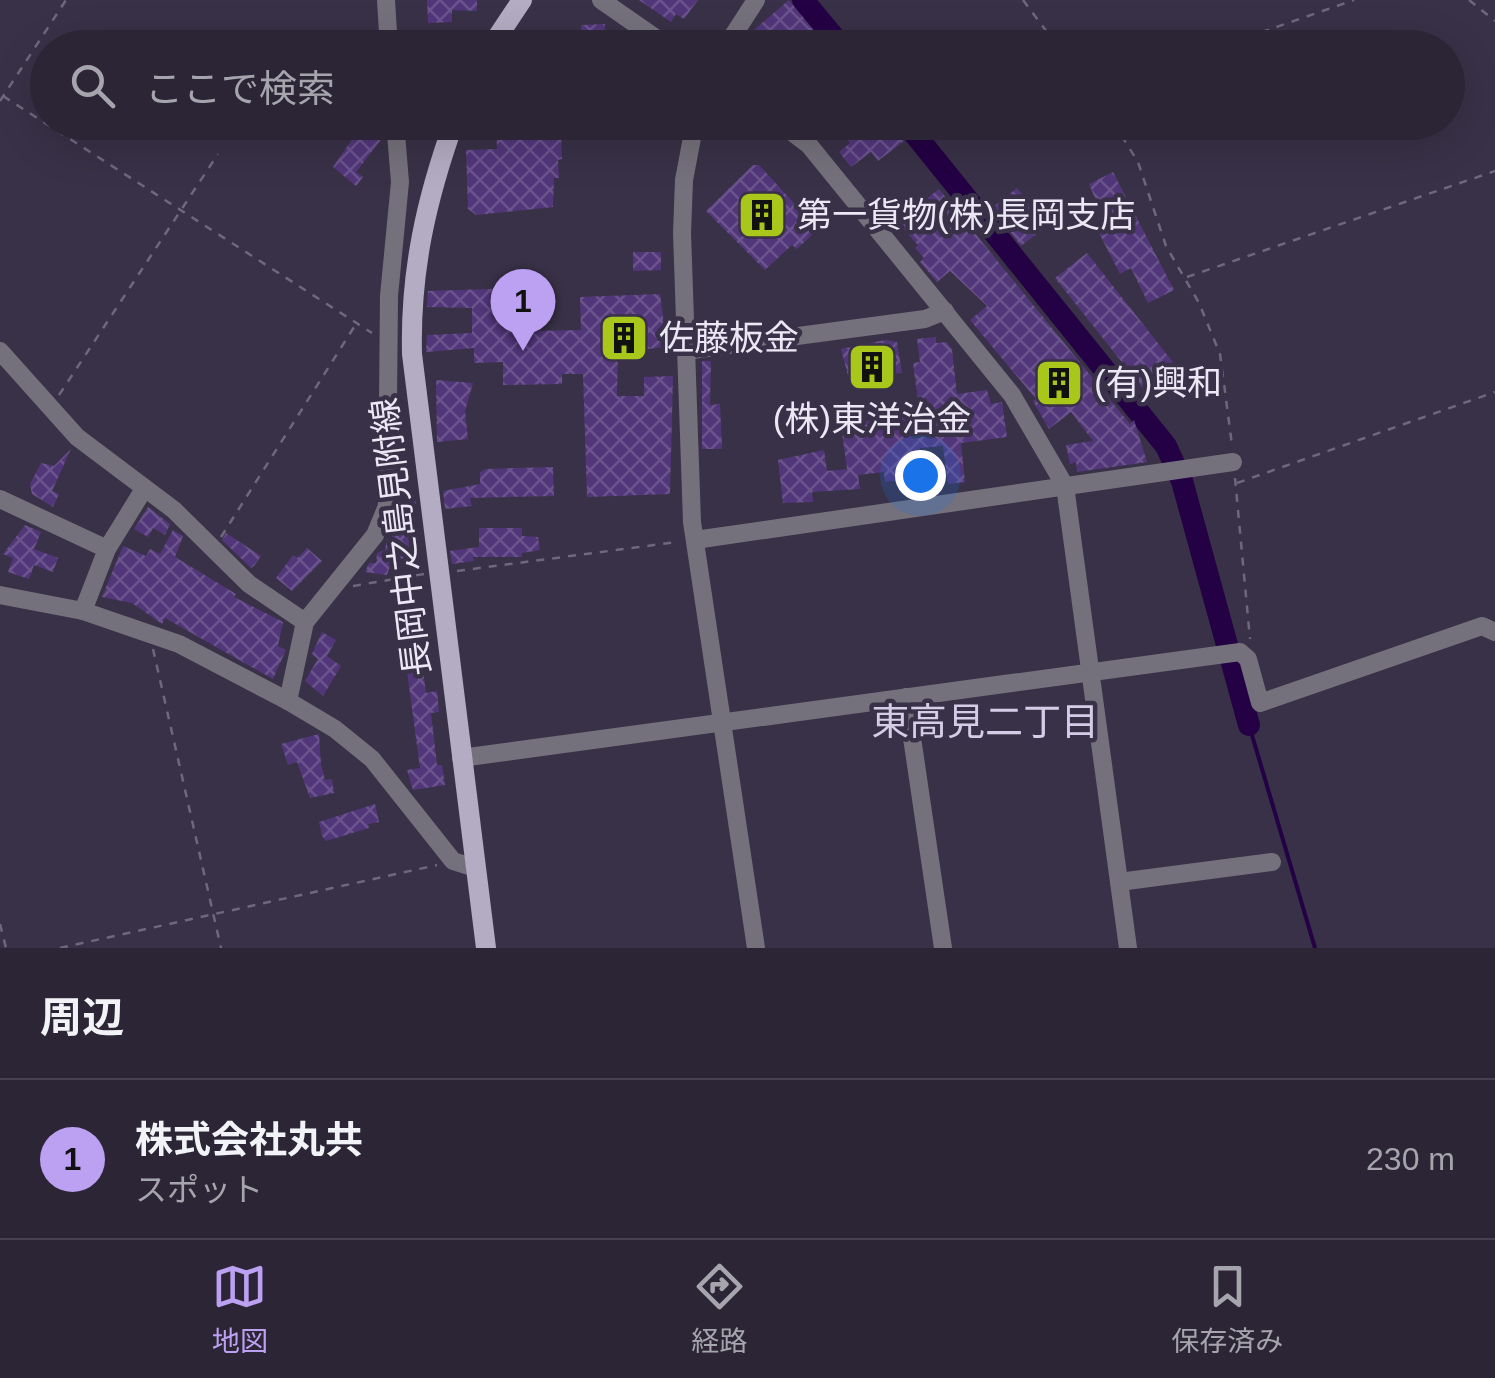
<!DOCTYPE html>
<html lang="ja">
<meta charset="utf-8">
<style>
body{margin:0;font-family:Helvetica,"Noto Sans JP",sans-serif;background:#332d3d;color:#f1f3f6}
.you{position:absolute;left:920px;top:475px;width:35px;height:35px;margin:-25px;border:8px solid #fff;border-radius:50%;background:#1a73e8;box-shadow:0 0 0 15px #1a73e833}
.badge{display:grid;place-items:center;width:65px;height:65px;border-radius:50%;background:#bca0f2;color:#111;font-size:32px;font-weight:700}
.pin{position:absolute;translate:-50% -82px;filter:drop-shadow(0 2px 5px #0008)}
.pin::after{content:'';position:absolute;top:52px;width:35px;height:30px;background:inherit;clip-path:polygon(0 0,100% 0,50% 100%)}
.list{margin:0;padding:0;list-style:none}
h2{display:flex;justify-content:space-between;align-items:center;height:130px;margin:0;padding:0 40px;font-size:42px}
h2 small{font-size:32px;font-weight:400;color:#a6a5ad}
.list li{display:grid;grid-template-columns:65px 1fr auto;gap:30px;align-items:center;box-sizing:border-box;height:160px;padding:0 40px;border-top:2px solid #474250}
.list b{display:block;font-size:38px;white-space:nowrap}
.list p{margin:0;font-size:32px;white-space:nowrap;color:#a6a5ad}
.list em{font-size:32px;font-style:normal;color:#a6a5ad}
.icon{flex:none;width:55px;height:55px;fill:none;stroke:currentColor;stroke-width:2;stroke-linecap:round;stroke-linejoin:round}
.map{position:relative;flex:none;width:1495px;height:948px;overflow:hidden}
.search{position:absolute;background:#2b2535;box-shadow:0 10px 40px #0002;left:30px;right:30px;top:30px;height:110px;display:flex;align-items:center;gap:25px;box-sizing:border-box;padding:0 35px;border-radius:55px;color:#a6a5ad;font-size:38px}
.sheet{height:290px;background:#2b2535}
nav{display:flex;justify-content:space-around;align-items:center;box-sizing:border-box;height:140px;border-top:2px solid #474250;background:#2b2535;font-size:28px;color:#a6a5ad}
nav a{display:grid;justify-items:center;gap:5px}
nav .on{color:#bca0f2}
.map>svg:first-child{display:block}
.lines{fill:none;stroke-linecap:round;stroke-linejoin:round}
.stream{stroke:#240144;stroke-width:4}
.river{stroke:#240144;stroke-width:22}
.building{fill:url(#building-cross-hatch)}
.path{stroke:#6f687c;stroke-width:2.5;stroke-dasharray:8 8;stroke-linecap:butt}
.minor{stroke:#75717c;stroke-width:18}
.major{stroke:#b3acc2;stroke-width:20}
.labels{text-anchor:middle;stroke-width:9;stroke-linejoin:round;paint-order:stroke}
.poi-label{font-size:35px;fill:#ebe7f5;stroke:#393147;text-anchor:start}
.street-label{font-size:35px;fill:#ebe7f5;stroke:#393147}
.neighbourhood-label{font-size:38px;fill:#d5cce7;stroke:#393147}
</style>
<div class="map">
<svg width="1495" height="948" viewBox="0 0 1495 948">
<defs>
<pattern id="building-cross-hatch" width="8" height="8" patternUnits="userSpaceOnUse" patternTransform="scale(2.5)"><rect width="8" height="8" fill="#52367a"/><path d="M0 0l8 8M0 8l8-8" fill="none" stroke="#6b538e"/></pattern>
</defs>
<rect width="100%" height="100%" fill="#393147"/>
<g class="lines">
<!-- stream -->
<path class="stream" d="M1249,725L1315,948"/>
<!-- river -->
<g class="river">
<path d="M803,0L843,48"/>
<path d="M905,122L1166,446L1182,481L1249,725"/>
</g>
</g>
<!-- building -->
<g class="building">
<path d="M427,0H477V11L452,10V22L428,23Z"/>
<path d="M639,0H698L684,19L676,14L671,22Z"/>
<path d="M789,0L828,48H759L748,35Z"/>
<path d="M605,24L603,48H582L581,25Z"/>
<path d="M364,122H381L384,136L356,172L363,177L356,186L333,167Z"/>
<path d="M546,122V132H561L562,159L558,160L559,178H554L553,207L476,215L468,209L466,150L497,149L496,124Z"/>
<path d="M857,122H868L880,138L893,128L904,141L878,161L871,152L851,167L839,152L850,143L843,134Z"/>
<path d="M753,165H759L814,225L809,230L813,234L797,249L792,245L765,270L706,211Z"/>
<path d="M1113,172L1174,290L1148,303L1131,268L1120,274L1099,233L1108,229L1089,184Z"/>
<path d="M1017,188L1047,226L1021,246L992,208Z"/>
<path d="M939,189L1130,424L1134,420L1147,462L1077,472L1076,462L1070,464L1066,445L1093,441L1071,412L1049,429L1033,401L1036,399L970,320L987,306L950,271L937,282L920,262L924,258L915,248L918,245L897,222Z"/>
<path d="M633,252H661V270L633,271Z"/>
<path d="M1087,253L1183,375L1152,400L1055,278Z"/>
<path d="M521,288V307L533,306V331L581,330L580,297L660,294L667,347L618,352L617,396H644V377L673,376L670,494L587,497L583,374H562V384L503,385V362L474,363V348L426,352L427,335L472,333V308L427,307L428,291Z"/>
<path d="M936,337V343L947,342L952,350L957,394L987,390L991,404L1002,402L1007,437L961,443L965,482L948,484L943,446L920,448V477L885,482L884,472L858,475L860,489L812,492L813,502L783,503L778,460L824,450L827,471L847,469L841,425L904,416L905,407L918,401L913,363L920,362L917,339Z"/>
<path d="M885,340L897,342L902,373L891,374L892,382L850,383L841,349Z"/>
<path d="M702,361H711L710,405L720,404L722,449H702Z"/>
<path d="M436,380L473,383L465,411L468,439L437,442Z"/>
<path d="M71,449L52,491L59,494L53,507L32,494L30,484L41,463L54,466Z"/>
<path d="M553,467L554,496L470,498L472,506L445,509L443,491L480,484V472L486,469Z"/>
<path d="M416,501L411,559L393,558L387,575L365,572L369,563H376L377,553L385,550L387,539L391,540L397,516H407L406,502Z"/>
<path d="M148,507L170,524L165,535L153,528L148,537L134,529Z"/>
<path d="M25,525L41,532L34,549L58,558L53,572L34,565L29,579L8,572L13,558L3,554Z"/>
<path d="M479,528H522V536L538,537L540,550L522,553V557H473L474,561L452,564L450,551L479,547Z"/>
<path d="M173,530L183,536L175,557L236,594L234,597L283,622L278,646L286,650L273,679L165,618L162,624L132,603L102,597L123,546L146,556L150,549L160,554Z"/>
<path d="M226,533L261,556L254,566L251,568L222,540Z"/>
<path d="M307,548L322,561L292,591L276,578L293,555L297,558Z"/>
<path d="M322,632L336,640L327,656L341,666L323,696L305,681L318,659L312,654Z"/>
<path d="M423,670L426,693L437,691L439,712L431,713L437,765H442L445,785L413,790L407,770L420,768L407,671Z"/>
<path d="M319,734L321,764L325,780L332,779L334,793L310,798L297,762L288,765L281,744Z"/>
<path d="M375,804L379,822L368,824L369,828L326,841L322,836L319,822Z"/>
</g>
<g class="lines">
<!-- path -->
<g class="path">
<path d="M1023,0L1059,48"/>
<path d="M1469,0L1495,21"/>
<path d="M1216,48L1354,0"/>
<path d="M3,96L372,333"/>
<path d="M0,101L66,0"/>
<path d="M1113,122L1138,162L1166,246L1199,303L1220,354L1232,445"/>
<path d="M1187,277L1495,171"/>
<path d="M59,395L218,154"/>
<path d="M1235,478L1250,639"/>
<path d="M1237,483L1495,392"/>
<path d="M221,537L356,324"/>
<path d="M457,571L677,542"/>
<path d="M353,586L424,574"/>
<path d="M153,649L221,948"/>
<path d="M0,924L6,948"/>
<path d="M60,948L437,865"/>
</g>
<!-- minor -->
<g class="minor">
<path d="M386,0L389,48"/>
<path d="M601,0L670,48"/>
<path d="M725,48L756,0"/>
<path d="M695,122L684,180L682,233L692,522L756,948"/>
<path d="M779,122L809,145L1012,395L1065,486L1128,948"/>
<path d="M0,351L77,437L174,510L249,584L305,622"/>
<path d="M685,351L925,319L945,311"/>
<path d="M0,499L107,549"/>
<path d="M695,540L1233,462"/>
<path d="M0,595L83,611L179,644L288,701L335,729L372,759L453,861L475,868"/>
<path d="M83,611L107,549L144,489"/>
<path d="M906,697L943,948"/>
<path d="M288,701L305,622L375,535L387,506L389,296L400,182L395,122"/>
<path d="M461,758L1240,652L1248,659L1260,703L1482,626L1495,632"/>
<path d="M1119,882L1272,862"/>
</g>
<!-- major -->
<g class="major">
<path d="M490,48L522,0"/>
<path d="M454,122C426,200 410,272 412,354L486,948"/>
</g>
</g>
<!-- icons -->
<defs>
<g id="building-square" transform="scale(2.5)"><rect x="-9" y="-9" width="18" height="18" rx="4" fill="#a9c71b" stroke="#393147"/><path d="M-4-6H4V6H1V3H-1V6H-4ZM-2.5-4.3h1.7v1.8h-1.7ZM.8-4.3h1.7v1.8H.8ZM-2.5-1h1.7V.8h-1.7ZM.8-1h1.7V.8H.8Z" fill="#111"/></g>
</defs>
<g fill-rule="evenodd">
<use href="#building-square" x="762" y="215"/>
<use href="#building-square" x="624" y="338"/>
<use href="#building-square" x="872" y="367"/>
<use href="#building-square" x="1059" y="383"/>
</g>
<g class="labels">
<!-- poi labels -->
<g class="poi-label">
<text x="797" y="227">第一貨物(株)長岡支店</text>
<text x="659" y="350">佐藤板金</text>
<text x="1094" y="395">(有)興和</text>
<text x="872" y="431" text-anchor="middle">(株)東洋治金</text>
</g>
<!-- street labels -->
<g class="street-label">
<text transform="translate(401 537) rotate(-97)" y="12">長岡中之島見附線</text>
</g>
<!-- neighbourhood labels -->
<g class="neighbourhood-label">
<text x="985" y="735">東高見二丁目</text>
</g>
</g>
</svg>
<div class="you"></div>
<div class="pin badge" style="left:523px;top:351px">1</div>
<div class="search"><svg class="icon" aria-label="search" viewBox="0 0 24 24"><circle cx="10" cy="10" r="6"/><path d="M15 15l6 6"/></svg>ここで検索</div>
</div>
<section class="sheet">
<h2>周辺<small></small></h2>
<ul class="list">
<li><span class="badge">1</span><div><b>株式会社丸共</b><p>スポット</p></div><em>230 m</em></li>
</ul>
</section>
<nav>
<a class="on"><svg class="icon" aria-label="map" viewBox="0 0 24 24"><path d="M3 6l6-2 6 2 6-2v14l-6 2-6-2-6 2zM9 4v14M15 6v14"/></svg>地図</a>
<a><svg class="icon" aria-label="directions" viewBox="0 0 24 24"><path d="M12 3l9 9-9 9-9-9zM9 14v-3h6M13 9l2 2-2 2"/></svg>経路</a>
<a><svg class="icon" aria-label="saved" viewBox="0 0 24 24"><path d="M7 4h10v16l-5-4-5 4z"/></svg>保存済み</a>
</nav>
